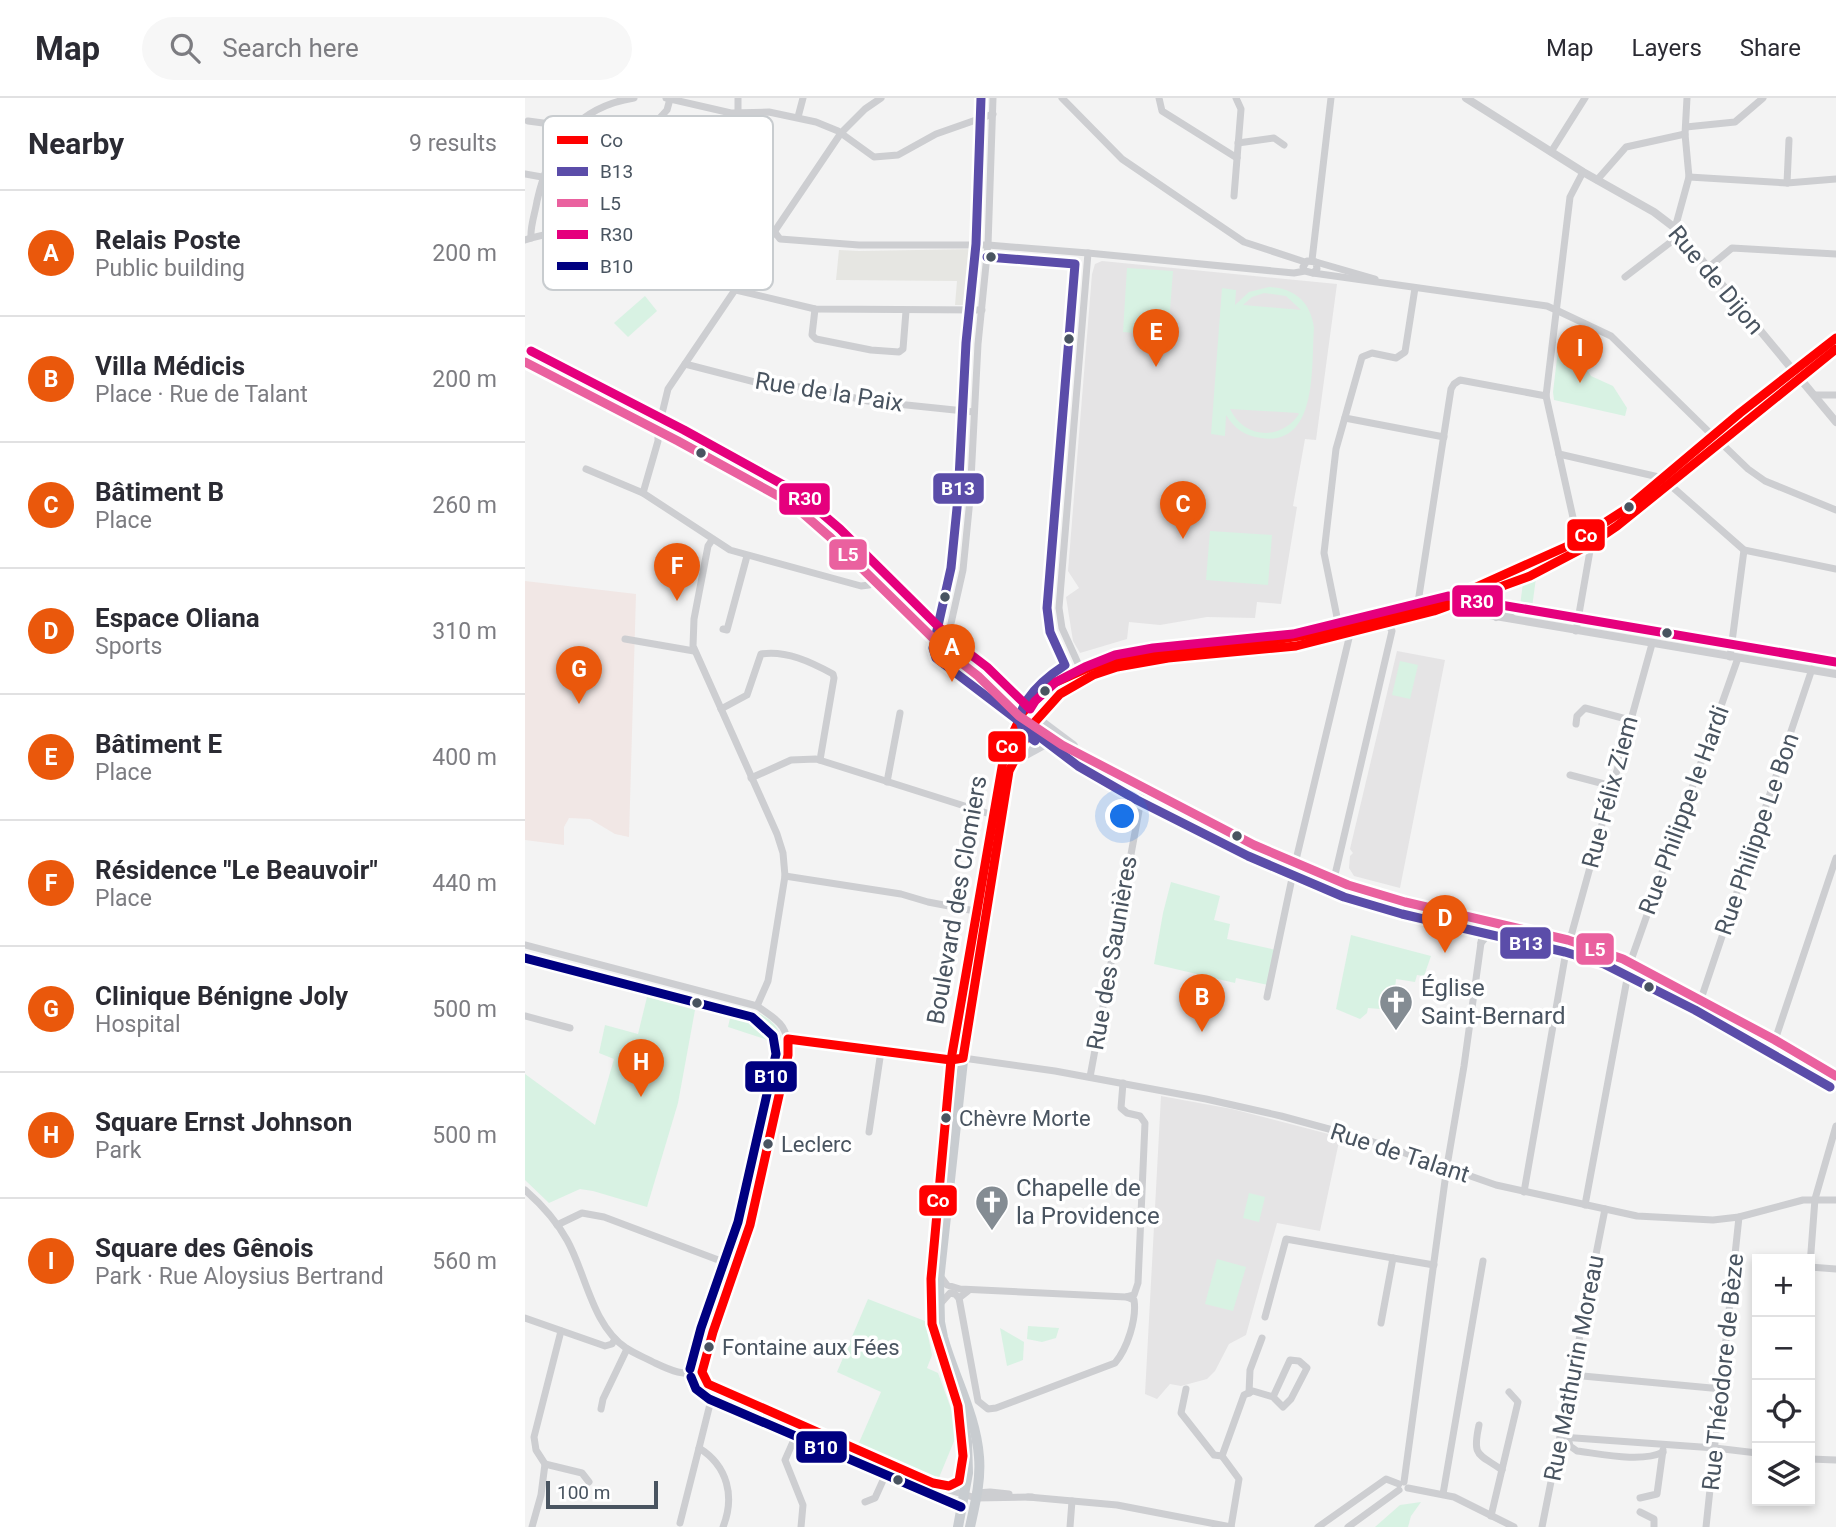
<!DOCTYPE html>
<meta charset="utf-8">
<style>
body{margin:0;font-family:Roboto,sans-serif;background:#f7f7f7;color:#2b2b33}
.controls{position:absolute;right:21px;bottom:21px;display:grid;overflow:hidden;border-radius:0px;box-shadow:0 4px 10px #0003}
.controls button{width:63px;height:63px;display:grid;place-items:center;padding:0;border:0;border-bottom:2px solid #e1e1e2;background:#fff;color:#2b2b33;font:35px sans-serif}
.scale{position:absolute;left:21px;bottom:18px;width:112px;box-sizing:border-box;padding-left:7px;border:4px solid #495460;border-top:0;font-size:19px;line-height:24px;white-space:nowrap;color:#495460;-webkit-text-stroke:5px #fff;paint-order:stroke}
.you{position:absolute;left:598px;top:719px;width:24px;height:24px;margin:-18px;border:5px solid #fff;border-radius:50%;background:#1a73e8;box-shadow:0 0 0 10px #1a73e833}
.badge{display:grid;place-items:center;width:46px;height:46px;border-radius:50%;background:#ea580c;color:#fff;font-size:23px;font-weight:700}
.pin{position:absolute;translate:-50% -58px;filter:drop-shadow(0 2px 4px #0008)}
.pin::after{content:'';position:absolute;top:37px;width:24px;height:21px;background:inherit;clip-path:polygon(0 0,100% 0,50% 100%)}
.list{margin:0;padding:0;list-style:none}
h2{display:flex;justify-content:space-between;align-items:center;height:91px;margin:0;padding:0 28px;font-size:30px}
h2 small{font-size:23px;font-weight:400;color:#7c7c81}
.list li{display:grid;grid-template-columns:46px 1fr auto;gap:21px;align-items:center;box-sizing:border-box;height:126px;padding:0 28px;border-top:2px solid #e1e1e2}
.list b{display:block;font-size:26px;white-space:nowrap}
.list p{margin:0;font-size:23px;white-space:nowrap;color:#7c7c81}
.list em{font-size:23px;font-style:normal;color:#7c7c81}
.icon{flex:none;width:38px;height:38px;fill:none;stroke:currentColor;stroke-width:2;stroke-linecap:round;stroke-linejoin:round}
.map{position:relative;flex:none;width:1311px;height:1429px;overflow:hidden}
header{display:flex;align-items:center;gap:42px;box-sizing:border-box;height:98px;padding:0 35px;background:#fff;border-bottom:2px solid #e1e1e2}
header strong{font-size:33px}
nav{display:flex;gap:38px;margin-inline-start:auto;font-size:24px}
.search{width:490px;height:63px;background:#f7f7f7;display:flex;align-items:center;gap:18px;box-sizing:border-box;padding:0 24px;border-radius:38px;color:#7c7c81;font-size:26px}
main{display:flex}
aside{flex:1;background:#fff}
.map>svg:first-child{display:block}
.commercial{fill:#e6e6e2}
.education{fill:#e5e4e5}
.medical{fill:#f1e7e5}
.green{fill:#d8f2e3;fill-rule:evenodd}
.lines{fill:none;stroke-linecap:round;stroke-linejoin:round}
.minor{stroke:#cdced1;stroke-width:7}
.tertiary{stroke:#cdced1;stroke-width:8}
.secondary{stroke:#ced0d4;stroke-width:10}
.primary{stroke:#c8ccd0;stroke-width:10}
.bus-1-casing{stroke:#fff;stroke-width:14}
.bus-2-casing{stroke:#fff;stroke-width:14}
.bus-3-casing{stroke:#fff;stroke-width:14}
.bus-4-casing{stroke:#fff;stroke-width:14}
.bus-5-casing{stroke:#fff;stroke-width:14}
.bus-1{stroke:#f00;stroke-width:9}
.bus-2{stroke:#5b4da9;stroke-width:9}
.bus-3{stroke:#ea619f;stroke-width:9}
.bus-4{stroke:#e5007d;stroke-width:9}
.bus-5{stroke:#000080;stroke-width:9}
.bus-dot{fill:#495460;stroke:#fff;stroke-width:2.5}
.labels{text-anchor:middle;stroke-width:7;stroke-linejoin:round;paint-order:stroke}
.bus-label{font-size:22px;fill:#495460;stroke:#fff;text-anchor:start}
.street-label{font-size:24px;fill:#495460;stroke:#fff}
.poi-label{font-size:24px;fill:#495460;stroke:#fff;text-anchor:start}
.key{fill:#fff;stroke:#c8cccf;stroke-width:2}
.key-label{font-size:19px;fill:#495460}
.line-badge{stroke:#fff;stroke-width:2.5}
.badge-label{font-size:19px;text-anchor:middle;font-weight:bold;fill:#fff}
</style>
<header>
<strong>Map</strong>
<div class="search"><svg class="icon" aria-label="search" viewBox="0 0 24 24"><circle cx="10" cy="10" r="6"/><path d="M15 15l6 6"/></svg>Search here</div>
<nav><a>Map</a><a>Layers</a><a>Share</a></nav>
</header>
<main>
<aside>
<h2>Nearby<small>9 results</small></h2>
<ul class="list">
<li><span class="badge">A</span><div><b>Relais Poste</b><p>Public building</p></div><em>200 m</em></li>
<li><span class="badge">B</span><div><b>Villa Médicis</b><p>Place · Rue de Talant</p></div><em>200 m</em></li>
<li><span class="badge">C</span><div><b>Bâtiment B</b><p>Place</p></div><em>260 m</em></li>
<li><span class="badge">D</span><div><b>Espace Oliana</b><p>Sports</p></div><em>310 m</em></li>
<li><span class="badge">E</span><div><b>Bâtiment E</b><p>Place</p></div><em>400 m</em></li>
<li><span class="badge">F</span><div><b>Résidence &quot;Le Beauvoir&quot;</b><p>Place</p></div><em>440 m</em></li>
<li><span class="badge">G</span><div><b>Clinique Bénigne Joly</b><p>Hospital</p></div><em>500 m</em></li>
<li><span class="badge">H</span><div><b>Square Ernst Johnson</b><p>Park</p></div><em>500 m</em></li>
<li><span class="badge">I</span><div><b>Square des Gênois</b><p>Park · Rue Aloysius Bertrand</p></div><em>560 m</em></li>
</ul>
</aside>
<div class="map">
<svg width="1311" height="1429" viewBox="0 0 1311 1429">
<rect width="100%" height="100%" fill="#f3f3f3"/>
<!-- commercial -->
<path class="commercial" d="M451,151L455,155L452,183L450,203L445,207H430L432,183L311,182L314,152L334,153Z"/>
<!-- education -->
<g class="education">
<path d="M577,163L812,186L791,342L780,341L768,408L772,409L756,506L732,504L730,520L682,519L635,527L604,524L602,541L555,555L548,543L541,499L554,490L543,473L567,176L570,166Z"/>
<path d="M872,553L920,562L875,790L829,778L824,770L825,758L828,755L825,751Z"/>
<path d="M636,998L707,1011L815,1039L795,1133L752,1125L721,1237L704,1246L690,1273L682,1281L656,1288L645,1286L632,1301L620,1296Z"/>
</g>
<!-- medical -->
<path class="medical" d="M0,483L111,496L104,739L90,736L65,721L44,720L39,729V747L0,742Z"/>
<!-- green -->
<g class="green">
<path d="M602,170L648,173L643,238L598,234Z"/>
<path d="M744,189C769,190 786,204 789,230C786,266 794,349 736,340C720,338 710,331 701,317L700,338L686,336L697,190L711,192L710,207L724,194ZM739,195L761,198L776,212L718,207L727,199ZM705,311L773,315L774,316C756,343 719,341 705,311Z"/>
<path d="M120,198L132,213L103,239L89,225Z"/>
<path d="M1033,252L1053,257L1066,278L1088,288L1102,310L1100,318L1029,302L1028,294Z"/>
<path d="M685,433L747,437L743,487L681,482Z"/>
<path d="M1011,480L1006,517L994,515L998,485Z"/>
<path d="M875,563L893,567L885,601L867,597Z"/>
<path d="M646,784L695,798L689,822L705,826L702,841L751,852L743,887L711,880L710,885L629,866L638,815Z"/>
<path d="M826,837L906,858L899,878L892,877L890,884L871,881L868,912L843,910L842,915L835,921L811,911Z"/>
<path d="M122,899L170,912L153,1005L122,1109L68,1093L55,1091L24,1105L0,1082V976L70,1027L89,961L74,955L80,927L113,936Z"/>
<path d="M213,908C232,913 253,921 257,943L248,948L240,941L203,929L205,920Z"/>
<path d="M724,1095L740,1099L734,1124L718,1120Z"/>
<path d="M692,1161L721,1169L708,1213L680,1206Z"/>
<path d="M343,1201L400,1223L407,1257L402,1270L413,1275L428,1316L432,1336L413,1382L333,1347L356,1294L312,1274Z"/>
<path d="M503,1228L534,1230L531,1240L517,1244L502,1241Z"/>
<path d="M475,1230L499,1244L498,1262L482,1268Z"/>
<path d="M896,1404L886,1418L883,1429H850L875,1407Z"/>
</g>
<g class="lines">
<!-- minor -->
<g class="minor">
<path d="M141,0L206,15L244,14L291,24L313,33L349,59L373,57L411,36L468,16"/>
<path d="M537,0L597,61L663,106L719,144L780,164"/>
<path d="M634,0L637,13L712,60"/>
<path d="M273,19L278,0"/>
<path d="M3,23L41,28L45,32"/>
<path d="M1161,29L1210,24L1238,0"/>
<path d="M713,45L749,40L759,47"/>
<path d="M1026,54L1060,0"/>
<path d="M91,72L109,60L120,36L142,12L145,1"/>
<path d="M0,76L17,79"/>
<path d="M1164,79L1262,85L1311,81"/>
<path d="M1072,82L1101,49L1160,36"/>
<path d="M1262,85L1264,42"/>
<path d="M709,98L716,11L711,0"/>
<path d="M1150,130L1164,79L1160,36L1162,0"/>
<path d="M249,133L255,141L334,147H463L563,155L769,175L780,173L788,175L792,171L791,164L782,163L778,169L780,173"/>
<path d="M172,137L213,21V0"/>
<path d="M6,140C5,128 10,116 12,103C24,49 51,9 109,0"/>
<path d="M0,142C65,121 139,135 206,140L224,144L238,152"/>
<path d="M787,162L806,0"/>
<path d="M791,164L850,181"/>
<path d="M1184,169L1207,150L1311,156"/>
<path d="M788,175L1022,208L1031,212L1086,238L1188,338"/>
<path d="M1100,179L1155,137"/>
<path d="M211,192L290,211L457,212"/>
<path d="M290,211L287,237L291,241L346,252L374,254L378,251L381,213"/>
<path d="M160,266L245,288L282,289L343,303L449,314"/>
<path d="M1290,297H1311"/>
<path d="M820,320L919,339"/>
<path d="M1195,344L1223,371L1240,383L1311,412"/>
<path d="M1034,356L1138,380"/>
<path d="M61,371L118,395"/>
<path d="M1144,386L1219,452L1311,471"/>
<path d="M187,442L183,448L169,521L168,548L252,736L258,755L260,778L243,883L232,908"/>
<path d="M1053,442L1021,298L1045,99L1058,74"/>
<path d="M348,483L344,487L336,488L205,452L118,395L133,343V332L143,291L316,35L340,11L356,0"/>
<path d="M892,511L926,291L929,286L935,282L1021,298"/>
<path d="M814,529L799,455L811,351L837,259L847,255L871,260L880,254L890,190"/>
<path d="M198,531L202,532L222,458"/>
<path d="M1051,533L1066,447"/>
<path d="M100,541L169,553"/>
<path d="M420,552L438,472L445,401L453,246L463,147L468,0"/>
<path d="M1205,559L1219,452"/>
<path d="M556,572L537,530L534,510L563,155"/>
<path d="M196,611L222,597L236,556C261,552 286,564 308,576L309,580L295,662"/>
<path d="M1051,626L1052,618L1060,610L1105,622"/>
<path d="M1045,677L1087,688"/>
<path d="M226,680L266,662L291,661L468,717"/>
<path d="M362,684L375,615"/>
<path d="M260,778L376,796L403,804L450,813"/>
<path d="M809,781L867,533L863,526"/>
<path d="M956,845L961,839L980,829"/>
<path d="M0,847L232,908C255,924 264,928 263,957L225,1127L188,1234L177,1274"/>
<path d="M742,899L770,766L825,536"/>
<path d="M1176,901L1287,571"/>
<path d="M0,918L45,930"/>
<path d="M263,941L426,962"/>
<path d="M1250,942L1311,760"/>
<path d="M438,960L530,973L681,1001L756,1018L837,1040L971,1087L1112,1118L1188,1122L1214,1119L1278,1102H1311"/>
<path d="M565,979L618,691"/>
<path d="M344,1034L356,953"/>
<path d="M0,1092C16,1106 32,1124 42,1142C61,1176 67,1227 101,1250C110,1256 121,1260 130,1265C147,1273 158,1278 177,1274"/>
<path d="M999,1094L1043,842L1046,838L1127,546"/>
<path d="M1060,1107L1105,865L1213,560"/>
<path d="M32,1127L57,1115L79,1119L212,1169"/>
<path d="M1285,1167L1290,1101L1311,1028"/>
<path d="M1285,1169L1311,1171"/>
<path d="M416,1179L422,1187L435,1191L601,1199L609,1197L613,1185L620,1025L615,1018L602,1015L596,1010L598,985"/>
<path d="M443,1193L434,1200L453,1303L463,1311L471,1310L590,1265C602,1251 612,1221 609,1202L602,1199"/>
<path d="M416,1205L425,1195L430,1196L434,1200"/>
<path d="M740,1219L761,1141L868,1160"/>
<path d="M0,1220L80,1248L87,1246L90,1241"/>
<path d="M856,1225L868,1160L909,1167"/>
<path d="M177,1274L181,1284L189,1290L424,1392L451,1400L507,1399"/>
<path d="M1047,1277L1197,1291"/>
<path d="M189,1290L174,1350C203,1368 210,1399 198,1429"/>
<path d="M661,1291L656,1315L689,1357L697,1358"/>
<path d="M724,1295L725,1272L737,1240"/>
<path d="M76,1311L78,1301L102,1251"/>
<path d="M954,1327C947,1359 953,1355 977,1372"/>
<path d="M1036,1339L1190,1350L1232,1355"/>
<path d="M1043,1340L1045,1348L1052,1353C1076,1356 1117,1365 1138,1354"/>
<path d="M1285,1361L1311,1362"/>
<path d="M20,1366L57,1375L64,1384"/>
<path d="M879,1384L922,1068L939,968L959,823"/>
<path d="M883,1390L929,1399L989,1429"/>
<path d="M451,1395L465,1394L484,1396"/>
<path d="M918,1396L958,1163"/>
<path d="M503,1399L592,1407L706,1429"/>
<path d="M1115,1400L1132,1396L1138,1352"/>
<path d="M340,1404L350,1400L365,1367"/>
<path d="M1115,1414L1129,1421V1429"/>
<path d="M966,1418L993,1304L984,1294"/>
<path d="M155,1425L174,1350"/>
<path d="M7,1429L16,1397L20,1366L11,1352L9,1339L36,1233"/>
<path d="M276,1429L278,1407L260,1362L276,1326"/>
<path d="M545,1429L547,1403"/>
<path d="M706,1429L714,1381L697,1358L719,1297L728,1293L748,1299L765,1262L774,1263L782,1270L766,1301L758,1309L748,1299"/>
<path d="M793,1429L861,1381L874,1386"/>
<path d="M823,1429L874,1392"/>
<path d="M1017,1429L1080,1111"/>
<path d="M1181,1429L1214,1119"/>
</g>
<!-- tertiary -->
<g class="tertiary">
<path d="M941,0L1058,74L1129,114L1150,130L1311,324"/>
<path d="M962,495L979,515L987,520"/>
<path d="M962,495L963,511L971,519"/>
<path d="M923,510L1311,576"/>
</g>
<!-- secondary -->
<g class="secondary">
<path d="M512,621L548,648"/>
<path d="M508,628L537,647L729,747L823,787L880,804L1043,842L1098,861L1250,942L1311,978"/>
<path d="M488,663L528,641"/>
</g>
<!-- primary -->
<g class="primary">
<path d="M0,264L153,343L266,405L306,440L420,552L504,616"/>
<path d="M486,659C488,643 503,627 499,612"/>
<path d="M433,1429L443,1375L442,1343L438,1324L416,1259L407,1226L406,1181L426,962L476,670C487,617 504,596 555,573C614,546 681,552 744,544C775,540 806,531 837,524C863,518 890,513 915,504C943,494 970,481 998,468C1028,454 1059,441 1087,421L1257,281L1311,240"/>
<path d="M445,1429C450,1406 456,1383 454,1359C451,1317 429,1279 418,1239L415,1224L414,1183L443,917L484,673C495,642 516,606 545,589C605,553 680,560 746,552C779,548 812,539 844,531C929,509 1021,481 1092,428L1311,251"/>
</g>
<!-- bus-1 casing -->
<g class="bus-1-casing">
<g id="bus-1">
<path d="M263,941L426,962L406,1181L407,1226L433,1308L438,1358L434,1383L424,1388L408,1385L183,1286L177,1274L188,1234L225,1127L263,957Z"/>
<path d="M426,962L480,652L498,614L527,586L565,569L608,558L743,543L781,537L877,515L929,499L1045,447L1101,411L1215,315L1311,240"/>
<path d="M426,962L438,960L484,673L508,626L535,596L568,577L592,569L643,560L771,548L909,513L1005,478L1064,447L1092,428L1311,251"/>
</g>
</g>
<!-- bus-2 casing -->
<g class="bus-2-casing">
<g id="bus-2">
<path d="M456,0L451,146L441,245L433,400L426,470L408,550L411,560L553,668L612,702L723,758L819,799L877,816L1040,854L1079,866L1170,912L1305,989"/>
<path d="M462,159L550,166L522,510L525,534L540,567C517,582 472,620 510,643"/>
</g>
</g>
<!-- bus-3 casing -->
<g class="bus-3-casing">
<path id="bus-3" d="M0,264L153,343L266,405L306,440L420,552L453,578L494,618L537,647L729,747L823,787L880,804L1043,842L1098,861L1250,942L1311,978"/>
</g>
<!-- bus-4 casing -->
<g class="bus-4-casing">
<path id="bus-4" d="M6,253L159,332L273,395L315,431L428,543L462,569L505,611L510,603L531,584L560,569L590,557L628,550L768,536L923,498L1311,564"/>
</g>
<!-- bus-5 casing -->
<g class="bus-5-casing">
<g id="bus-5">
<path d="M0,860L227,919L248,938L251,956L213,1124L176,1230L165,1271"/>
<path d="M166,1279L171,1291L184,1301L436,1409"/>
</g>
</g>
<!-- bus-1 -->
<use href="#bus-1" class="bus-1"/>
<!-- bus-2 -->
<use href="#bus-2" class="bus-2"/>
<!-- bus-3 -->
<use href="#bus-3" class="bus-3"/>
<!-- bus-4 -->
<use href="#bus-4" class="bus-4"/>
<!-- bus-5 -->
<use href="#bus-5" class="bus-5"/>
</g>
<!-- icons -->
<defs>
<g id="church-pin" transform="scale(1.75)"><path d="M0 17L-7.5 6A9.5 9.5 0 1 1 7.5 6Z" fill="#848c93" stroke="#fff"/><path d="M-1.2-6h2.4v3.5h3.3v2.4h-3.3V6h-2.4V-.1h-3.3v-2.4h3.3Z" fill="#fff"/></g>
</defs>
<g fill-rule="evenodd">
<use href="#church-pin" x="871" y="904"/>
<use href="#church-pin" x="467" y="1104"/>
</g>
<!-- markers -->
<g class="bus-dot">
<circle cx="466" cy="159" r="6"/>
<circle cx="544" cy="241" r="6"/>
<circle cx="176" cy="355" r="6"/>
<circle cx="1104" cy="409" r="6"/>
<circle cx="420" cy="499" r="6"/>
<circle cx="1142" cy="535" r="6"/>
<circle cx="520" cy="593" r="6"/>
<circle cx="712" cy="738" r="6"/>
<circle cx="1124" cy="889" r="6"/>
<circle cx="172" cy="905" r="6"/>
<circle cx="421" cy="1020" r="6"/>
<circle cx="243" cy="1046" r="6"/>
<circle cx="184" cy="1249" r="6"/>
<circle cx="373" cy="1382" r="6"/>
</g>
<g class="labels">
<!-- bus labels -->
<g class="bus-label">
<text x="434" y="1028">Chèvre Morte</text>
<text x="256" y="1054">Leclerc</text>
<text x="197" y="1257">Fontaine aux Fées</text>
</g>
<!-- street labels -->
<g class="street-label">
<text transform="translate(1191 182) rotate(50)" y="8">Rue de Dijon</text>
<text transform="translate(304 294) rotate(9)" y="8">Rue de la Paix</text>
<text transform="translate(1085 694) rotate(-75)" y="8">Rue Félix Ziem</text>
<text transform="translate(1159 712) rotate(-70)" y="8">Rue Philippe le Hardi</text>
<text transform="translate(1232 736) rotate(-71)" y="8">Rue Philippe Le Bon</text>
<text transform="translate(432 802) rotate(-80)" y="8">Boulevard des Clomiers</text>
<text transform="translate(587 855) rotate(-80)" y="8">Rue des Saunières</text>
<text transform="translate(875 1055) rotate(18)" y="8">Rue de Talant</text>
<text transform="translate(1049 1270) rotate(-79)" y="8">Rue Mathurin Moreau</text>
<text transform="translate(1198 1274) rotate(-84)" y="8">Rue Théodore de Bèze</text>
</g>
<!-- poi labels -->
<g class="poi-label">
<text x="896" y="898">Église<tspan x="896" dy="28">Saint-Bernard</tspan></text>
<text x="491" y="1098">Chapelle de<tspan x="491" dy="28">la Providence</tspan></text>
</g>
</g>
<!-- legend -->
<rect x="18" y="18" width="230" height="174" rx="10" class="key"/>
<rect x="32" y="38" width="31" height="8" fill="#f00"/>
<rect x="32" y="69" width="31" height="9" fill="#5b4da9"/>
<rect x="32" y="101" width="31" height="8" fill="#ea619f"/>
<rect x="32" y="132" width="31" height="9" fill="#e5007d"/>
<rect x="32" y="164" width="31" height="8" fill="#000080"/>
<g class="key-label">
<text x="75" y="49">Co</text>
<text x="75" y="80">B13</text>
<text x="75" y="112">L5</text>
<text x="75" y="143">R30</text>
<text x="75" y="175">B10</text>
</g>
<g class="line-badge">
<rect x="407" y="374" width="53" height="33" rx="7" fill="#5b4da9"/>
<rect x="253" y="384" width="53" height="34" rx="7" fill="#e5007d"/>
<rect x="1041" y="420" width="40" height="34" rx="7" fill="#f00"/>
<rect x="303" y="440" width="40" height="33" rx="7" fill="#ea619f"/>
<rect x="926" y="486" width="53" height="34" rx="7" fill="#e5007d"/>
<rect x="462" y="632" width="40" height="33" rx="7" fill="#f00"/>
<rect x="974" y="828" width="53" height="34" rx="7" fill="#5b4da9"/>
<rect x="1050" y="834" width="40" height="34" rx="7" fill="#ea619f"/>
<rect x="219" y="962" width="54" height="33" rx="7" fill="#000080"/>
<rect x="393" y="1086" width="40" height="33" rx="7" fill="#f00"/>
<rect x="270" y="1332" width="53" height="34" rx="7" fill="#000080"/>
</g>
<g class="badge-label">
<text x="433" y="397">B13</text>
<text x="280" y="407">R30</text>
<text x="1061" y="444">Co</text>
<text x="323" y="463">L5</text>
<text x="952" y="510">R30</text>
<text x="482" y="655">Co</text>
<text x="1001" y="852">B13</text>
<text x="1070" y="858">L5</text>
<text x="246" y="985">B10</text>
<text x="413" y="1109">Co</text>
<text x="296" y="1356">B10</text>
</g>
</svg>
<div class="controls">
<button>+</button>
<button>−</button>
<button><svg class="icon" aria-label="locate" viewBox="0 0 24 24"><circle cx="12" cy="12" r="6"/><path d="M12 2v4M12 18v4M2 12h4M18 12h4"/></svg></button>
<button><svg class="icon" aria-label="layers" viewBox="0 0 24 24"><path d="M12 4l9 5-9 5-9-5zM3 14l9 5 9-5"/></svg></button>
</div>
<div class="scale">100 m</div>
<div class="you"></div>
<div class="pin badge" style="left:427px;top:584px">A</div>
<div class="pin badge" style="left:677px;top:934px">B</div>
<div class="pin badge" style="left:658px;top:441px">C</div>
<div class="pin badge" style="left:920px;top:855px">D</div>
<div class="pin badge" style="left:631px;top:269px">E</div>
<div class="pin badge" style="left:152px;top:503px">F</div>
<div class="pin badge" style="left:54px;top:606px">G</div>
<div class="pin badge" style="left:116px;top:999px">H</div>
<div class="pin badge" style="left:1055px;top:285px">I</div>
</div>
</main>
